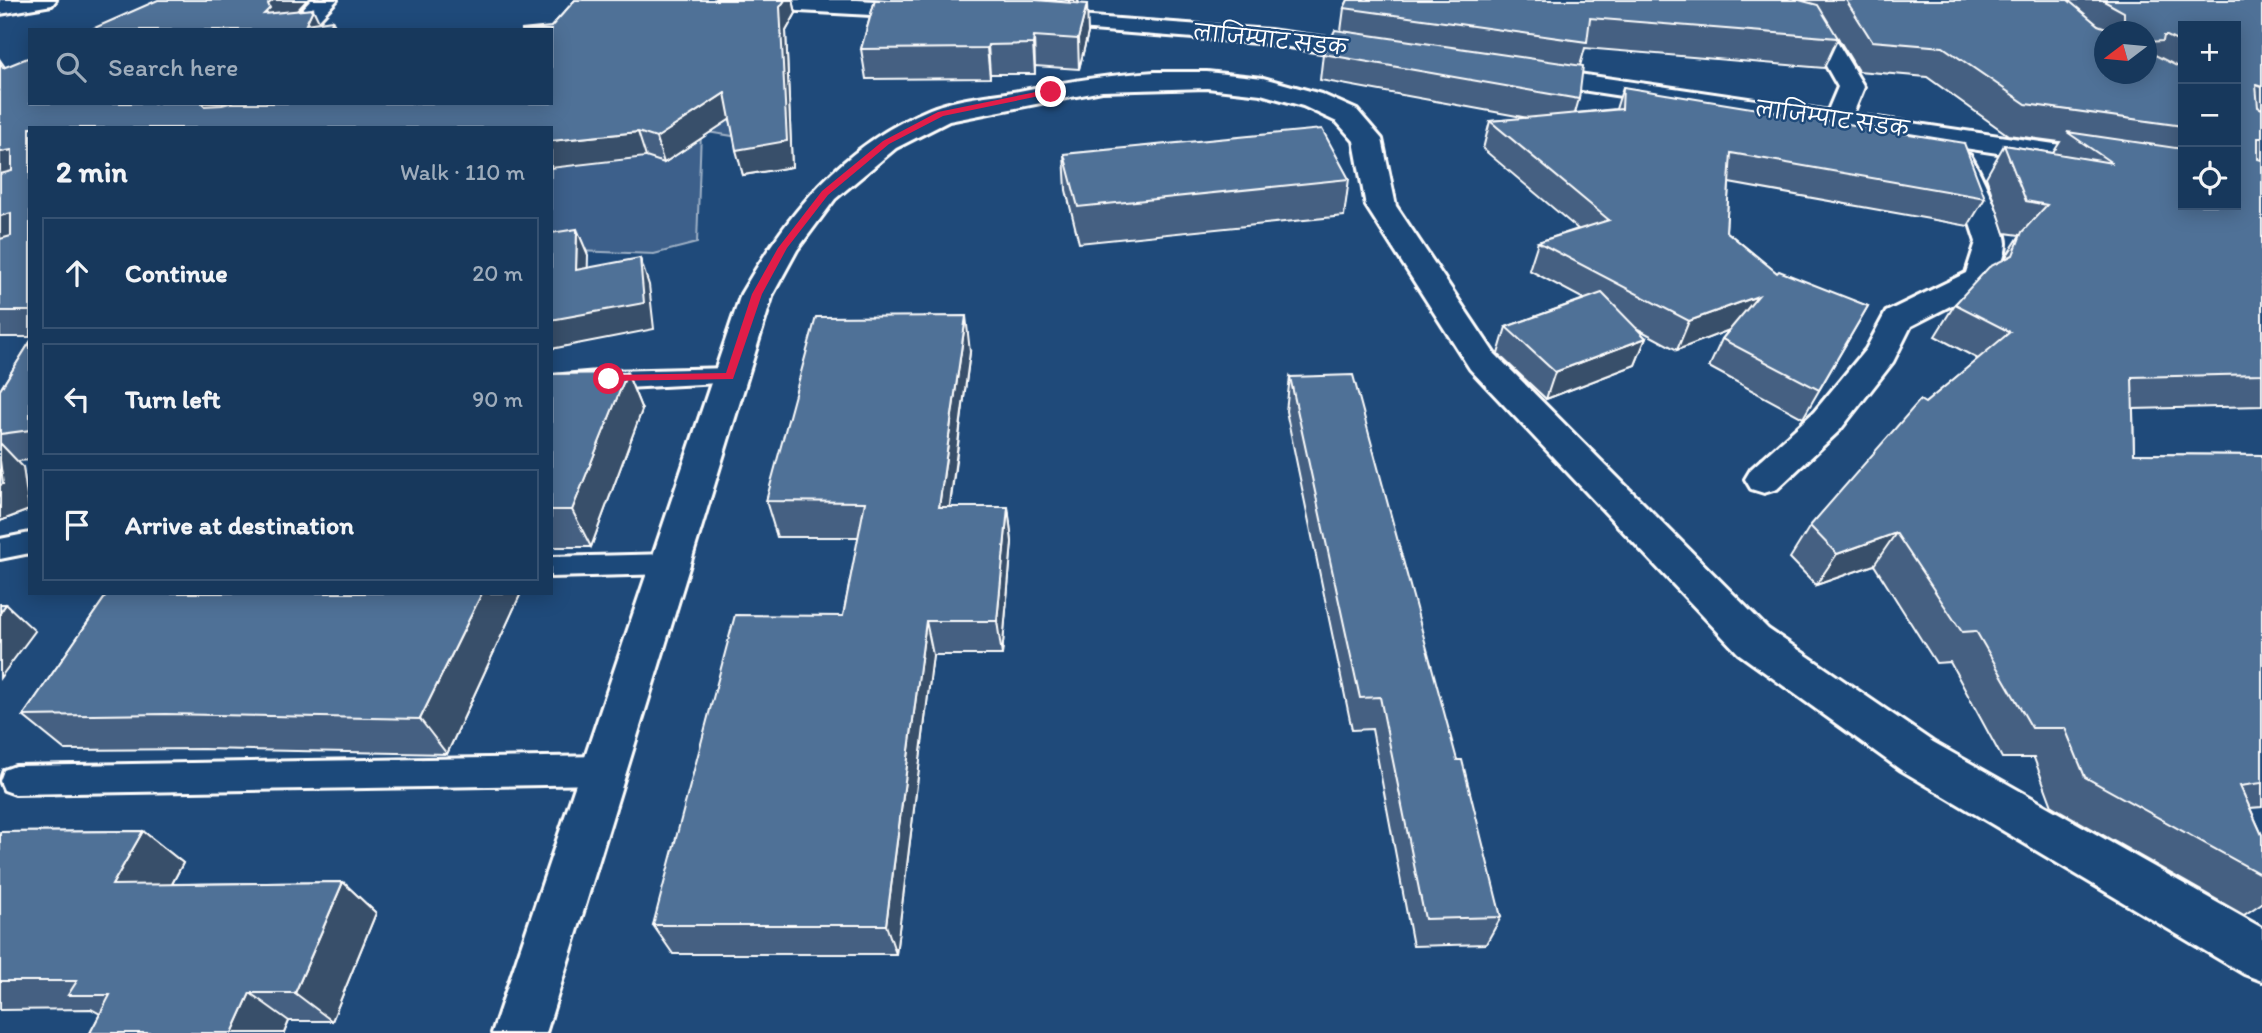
<!DOCTYPE html>
<meta charset="utf-8">
<style>
body{margin:0;font-family:Itim,"Playpen Sans Deva",sans-serif;background:#203f62;color:#f1f3f6}
.controls{position:absolute;right:21px;top:21px;display:grid;overflow:hidden;border-radius:0px;box-shadow:0 4px 18px #0003}
.controls button{width:63px;height:63px;display:grid;place-items:center;padding:0;border:0;border-bottom:2px solid #365272;background:#17385c;color:#f1f3f6;font:35px sans-serif}
.compass{position:absolute;left:2094px;top:21px;width:63px;height:63px;border-radius:50%;background:#17385c;box-shadow:0 4px 18px #0003;rotate:254deg}
.stop{position:absolute;width:21px;height:21px;margin:-16px;border:5px solid #e11d48;border-radius:50%;background:#fff}
.stop.end{background:#e11d48;border-color:#fff;box-shadow:0 2px 7px #0008}
.list{margin:0;padding:0;list-style:none}
h2{display:flex;justify-content:space-between;align-items:center;height:91px;margin:0;padding:0 28px;font-size:30px}
h2 small{font-size:23px;font-weight:400;color:#9eacbb}
.list li{display:grid;grid-template-columns:46px 1fr auto;gap:21px;align-items:center;box-sizing:border-box;height:112px;margin:0 14px 14px;padding:0 14px;border:2px solid #365272;border-radius:0px}
.list b{display:block;font-size:26px;white-space:nowrap}
.list em{font-size:23px;font-style:normal;color:#9eacbb}
.icon{flex:none;width:38px;height:38px;fill:none;stroke:currentColor;stroke-width:2;stroke-linecap:round;stroke-linejoin:round}
.map{position:relative;flex:none;width:2262px;height:1033px;overflow:hidden}
.search{position:absolute;background:#17385c;box-shadow:0 4px 18px #0003;left:28px;top:28px;width:525px;height:77px;display:flex;align-items:center;gap:18px;box-sizing:border-box;padding:0 24px;border-radius:0px;color:#9eacbb;font-size:26px}
.panel{position:absolute;background:#17385c;box-shadow:0 4px 18px #0003;left:28px;top:126px;width:525px;height:469px;border-radius:0px}
.map>svg:first-child{display:block}
.green{fill:#3c618b;stroke:#9eb0c5;stroke-width:2}
.lines{fill:none;stroke-linecap:round;stroke-linejoin:round}
.service-casing{stroke:#fff;stroke-width:6}
.minor-casing{stroke:#fff;stroke-width:6}
.tertiary-casing{stroke:#fff;stroke-width:6}
.primary-casing{stroke:#fff;stroke-width:6}
.service{fill:#1f4a7a;fill-rule:evenodd}
.minor{fill:#1f4a7a;fill-rule:evenodd}
.tertiary{fill:#1f4a7a;fill-rule:evenodd}
.primary{fill:#1f4a7a;fill-rule:evenodd}
.wall{fill:#456182;stroke:#fff;stroke-width:2;fill-rule:evenodd}
.shaded-wall{fill:#384f6a;stroke:#fff;stroke-width:2}
.building{fill:#507197;stroke:#fff;stroke-width:2}
.route{fill:#e11d48}
.labels{text-anchor:middle;stroke-width:5;stroke-linejoin:round;paint-order:stroke}
.far-street-label{font-size:21px;fill:#fff;stroke:#1f4a7a}
</style>
<div class="map">
<svg width="2262" height="1033" viewBox="0 0 2262 1033">
<rect width="100%" height="100%" fill="#1f4a7a"/>
<filter id="ink" filterUnits="userSpaceOnUse"><feTurbulence type="fractalNoise" baseFrequency=".0143" numOctaves="2"/><feDisplacementMap in="SourceGraphic" scale="14" xChannelSelector="R" yChannelSelector="G"/><feConvolveMatrix kernelMatrix="1 2 1 2 8 2 1 2 1" color-interpolation-filters="sRGB"/></filter>
<g filter="url(#ink)">
<!-- green -->
<path class="green" d="M740,117L739,137L701,131L697,243L654,254L551,250V150Z"/>
<g class="lines">
<!-- service casing -->
<g class="service-casing">
<g id="service">
<path d="M730,368L738,370L742,376L738,382L551,392V376L609,371Z"/>
<path d="M30,533V553L0,559V539Z"/>
<path d="M670,554L680,557L684,564L680,571L670,574L551,577V557Z"/>
<path d="M604,756L615,760L620,770L615,780L604,784L15,794L4,790L0,781L4,770L15,766Z"/>
</g>
</g>
<!-- minor casing -->
<g class="minor-casing">
<g id="minor">
<path d="M0,0H56L52,5L0,14Z"/>
<path d="M1763,0H1787L1795,14L1825,22L1864,87L1848,126L1838,128L1828,126L1824,120L1838,87L1807,32L1776,24Z"/>
<path d="M1155,72H1207L1263,78L1321,94L1357,110L1382,139L1396,206L1494,353L1768,629L1933,742L2262,928V981L2244,974L1901,770L1738,653L1470,369L1366,206L1354,141L1337,122L1303,106L1261,94L1207,88L1102,91L949,121L896,148L835,199L797,250L773,294L546,1033H492L741,294C787,214 842,145 930,109C957,98 990,96 1019,91C1064,82 1108,75 1155,72Z"/>
<path d="M1960,152L1970,155C1979,168 2006,228 2006,243C2006,255 1998,275 1991,285L1911,326L1893,362L1840,430L1777,489L1764,493L1751,489L1745,479L1751,469L1814,412L1866,349L1886,312L1966,273L1976,242L1954,174L1946,161L1950,155Z"/>
</g>
</g>
<!-- tertiary casing -->
<g class="tertiary-casing">
<path id="tertiary" d="M311,0H337L309,30H283Z"/>
</g>
<!-- primary casing -->
<g class="primary-casing">
<g id="primary">
<path d="M716,0H857L925,4L934,6L937,11L934,16L925,18L728,7L720,5Z"/>
<path d="M1037,13L1270,30L1378,45L1387,48L1391,53L1387,58L1378,61L1270,44L1028,25L1025,20L1028,15Z"/>
<path d="M1531,67L2183,163V181L1522,81L1518,75L1522,69Z"/>
</g>
</g>
<!-- service -->
<use href="#service" class="service"/>
<!-- minor -->
<use href="#minor" class="minor"/>
<!-- tertiary -->
<use href="#tertiary" class="tertiary"/>
<!-- primary -->
<use href="#primary" class="primary"/>
</g>
<!-- wall -->
<g class="wall">
<path d="M575,0H793L796,13L786,31L792,167L743,175L730,119L664,163L646,157L30,128V337H0V60L30,103H551V27Z"/>
<path d="M875,0H1078L1088,33L1079,69L1035,66V74H990V78L866,79L861,49Z"/>
<path d="M1348,0H2262V406L2133,409L2134,454L2262,455V807L2250,808L2262,835V903L2244,915L2052,806L2034,758H2002L1950,662L1936,663L1874,565L1816,585L1790,558L1810,526L1925,403L1978,359L1935,336L1955,304L2004,260L2020,235L2005,233L1986,177L2004,145L2053,153L2060,142L2008,135L1927,77L1858,71L1838,38L1824,68L1585,48L1580,66L1579,99L1575,113L1616,109L1623,87L1985,198L1968,226L1729,183L1726,231L1777,273L1868,306L1803,418L1709,367L1722,339L1729,330L1677,350L1636,328L1646,338L1635,365L1546,399L1498,354L1506,327L1584,299L1529,270L1538,242L1578,229L1483,149L1490,121L1528,118L1320,80L1323,54L1341,31L1344,8ZM2183,26H2236V205H2183ZM2104,32H2146V74Z"/>
<path d="M1064,154L1349,179L1344,216L1079,243L1066,190Z"/>
<path d="M30,342V460L17,461L23,467L29,510L0,521V390Z"/>
<path d="M970,352L950,507H1008L1012,542L1002,655H933L896,954H673L653,925L843,616L859,537H777L766,501Z"/>
<path d="M627,373L642,410L591,547H551V374Z"/>
<path d="M1290,377L1457,760L1501,917L1486,944L1413,946L1372,729L1352,730L1286,411Z"/>
<path d="M108,593H521L447,754L203,749L65,750L23,716Z"/>
<path d="M143,831L183,863L172,884L343,882L376,913L332,1021H289L284,1033H90L100,1014L91,1009L0,1010V832Z"/>
</g>
<!-- shaded-wall -->
<g class="shaded-wall">
<path d="M273,0H307L281,28L264,14L268,4Z"/>
<path d="M785,0H793L796,13L786,31L792,167L743,175L736,150L780,7Z"/>
<path d="M1069,0H1078L1079,10L1069,12Z"/>
<path d="M1087,4L1088,33L1079,69L1078,39Z"/>
<path d="M313,9L323,30L306,24Z"/>
<path d="M332,20L337,30H330Z"/>
<path d="M1034,36L1035,66V74L1033,44Z"/>
<path d="M988,45L990,74V78L987,48Z"/>
<path d="M725,93L732,118L664,163L656,138Z"/>
<path d="M201,103H242L216,128Z"/>
<path d="M638,132L646,157L551,168V141Z"/>
<path d="M12,150L30,172L0,182V152Z"/>
<path d="M11,213L30,237L0,248V216Z"/>
<path d="M577,229L588,255L587,296L576,270Z"/>
<path d="M640,258L649,285L654,329L551,349V320Z"/>
<path d="M1758,296L1745,324L1677,350L1689,321Z"/>
<path d="M966,316L970,352L945,542L939,507Z"/>
<path d="M1646,338L1635,365L1546,399L1555,372Z"/>
<path d="M627,373L642,410L591,547L572,510Z"/>
<path d="M0,443L23,467L29,510L0,521Z"/>
<path d="M1008,507L1012,542L1002,655L997,621Z"/>
<path d="M1896,533L1874,565L1816,585L1837,554Z"/>
<path d="M482,593H521L447,754L420,719Z"/>
<path d="M6,604L35,631L0,678V613Z"/>
<path d="M926,621L933,655L896,954L886,925Z"/>
<path d="M143,831L183,863L155,916L112,885Z"/>
<path d="M343,882L376,913L332,1021L295,993Z"/>
<path d="M250,993L289,1021L284,1033H232Z"/>
</g>
<!-- building -->
<g class="building">
<path d="M158,0H273L268,4L270,8L264,14L313,9L306,24L332,20L330,30H90Z"/>
<path d="M575,0H785L780,7L787,141L736,150L725,93L656,138L638,132L551,141V128H30V311H0V239L11,236V213L0,216V174L12,171V150L0,152V63L3,68L30,57V103H201L204,106L222,105L230,103H551V30H521L551,27Z"/>
<path d="M875,0H1034L1087,4L1078,39L1034,36L1033,44L988,45L987,48L861,49Z"/>
<path d="M1348,0H1799L1818,5L1838,38L1590,18L1587,42L1344,8Z"/>
<path d="M1846,0H2068L2098,25L2117,32H2104V74H2146V46L2149,52L2183,69V126L2026,104L1943,47L1872,41Z"/>
<path d="M2102,0H2262V87L2256,85L2258,107L2262,109V138H2258V159L2262,160V374L2132,377L2134,454L2262,455V783L2240,786L2262,835V875L2085,777L2065,728H2032L1976,631L1962,632L1896,533L1837,554L1810,526L1920,400L1925,403L2010,332L1955,304L1989,267L2013,255L2022,232L2047,205L2026,201L2004,145L2112,163L2067,132L2183,149V205H2236V26H2183V44L2167,36H2164L2163,41L2146,42V32H2124V12Z"/>
<path d="M1335,30L1583,66L1579,99L1323,54Z"/>
<path d="M1623,87L1964,143L1985,198L1731,153L1726,231L1777,273L1779,271L1868,306L1819,390L1722,339L1758,296L1689,321L1538,242L1609,220L1490,121L1622,109Z"/>
<path d="M1322,129L1349,179L1078,207L1064,154Z"/>
<path d="M577,229L576,270L640,258L644,303L551,320V233Z"/>
<path d="M1602,293L1646,338L1555,372L1506,327Z"/>
<path d="M966,316L939,507H1008L997,621H926L886,925H653L735,615L843,616L865,502L766,501L816,317Z"/>
<path d="M30,342V430L0,434V390Z"/>
<path d="M627,373L572,510H551V374Z"/>
<path d="M1353,375L1457,760H1462L1501,917L1425,919L1380,697L1360,698L1290,377Z"/>
<path d="M0,460L3,484L0,485Z"/>
<path d="M108,593H482L420,719L166,714L23,716Z"/>
<path d="M0,604H6L0,613Z"/>
<path d="M143,831L112,885L343,882L295,993H250L232,1033H90L110,995H68L77,981H0V832Z"/>
</g>
</g>
<!-- route -->
<path class="route" d="M1051,89L1054,93L943,116L889,144L828,195L787,248L762,294L733,379L606,381V376L609,375L726,373L752,294L778,248L822,191L883,141L938,112Z"/>
<g class="labels">
<!-- far-street labels -->
<g class="far-street-label">
<text transform="translate(1270 40) rotate(6)" y="7">लाजिम्पाट सडक</text>
<text transform="translate(1832 119) rotate(8)" y="7">लाजिम्पाट सडक</text>
</g>
</g>
</svg>
<div class="controls">
<button>+</button>
<button>−</button>
<button><svg class="icon" aria-label="locate" viewBox="0 0 24 24"><circle cx="12" cy="12" r="6"/><path d="M12 2v4M12 18v4M2 12h4M18 12h4"/></svg></button>
</div>
<svg class="compass" viewBox="-18 -18 36 36"><path d="M0-13l5 13h-10z" fill="#e53935"/><path d="M0 13l5-13h-10z" fill="#9eacbb"/></svg>
<div class="stop" style="left:609px;top:379px"></div>
<div class="stop end" style="left:1051px;top:92px"></div>
<div class="search"><svg class="icon" aria-label="search" viewBox="0 0 24 24"><circle cx="10" cy="10" r="6"/><path d="M15 15l6 6"/></svg>Search here</div>
<section class="panel">
<h2>2 min<small>Walk · 110 m</small></h2>
<ul class="list">
<li><svg class="icon" aria-label="ahead" viewBox="0 0 24 24"><path d="M12 20V5M6 11l6-6 6 6"/></svg><div><b>Continue</b></div><em>20 m</em></li>
<li><svg class="icon" aria-label="left" viewBox="0 0 24 24"><path d="M17 20v-9H6M10 6l-5 5 5 5"/></svg><div><b>Turn left</b></div><em>90 m</em></li>
<li><svg class="icon" aria-label="arrive" viewBox="0 0 24 24"><path d="M6 21V4h12l-3 4 3 4H6"/></svg><div><b>Arrive at destination</b></div></li>
</ul>
</section>
</div>
